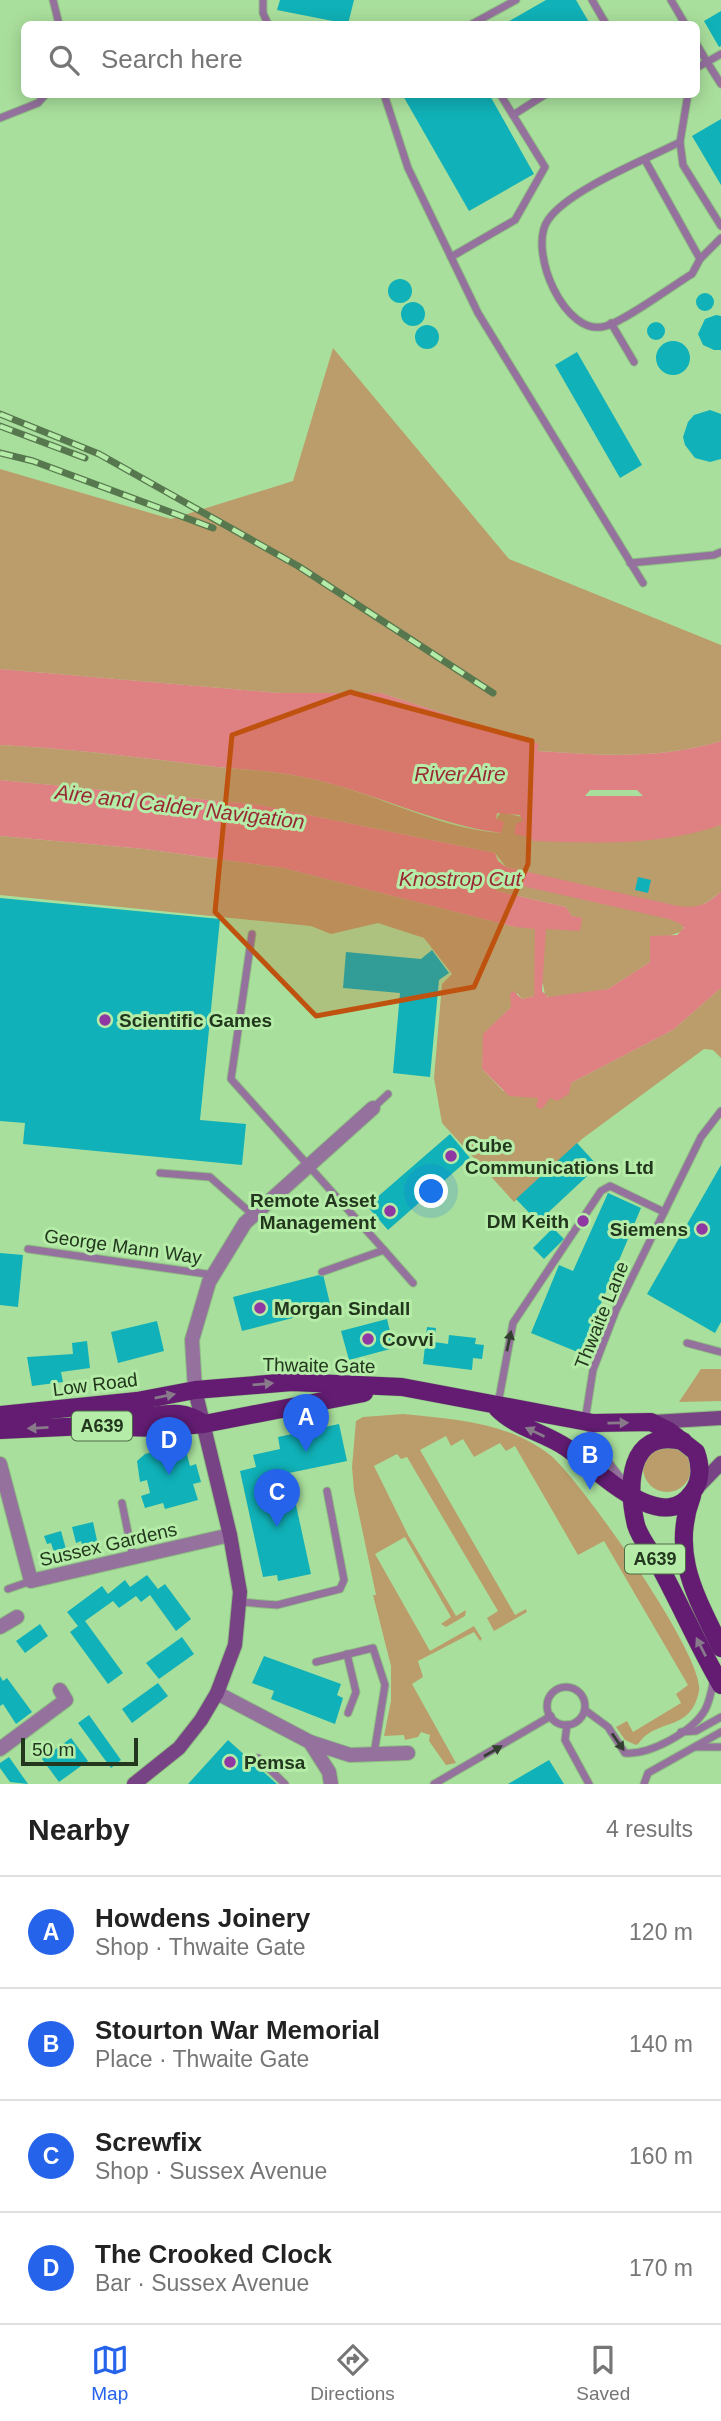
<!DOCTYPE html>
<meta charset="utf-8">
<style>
body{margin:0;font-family:Arial,sans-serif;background:#f2f2f2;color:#222}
.scale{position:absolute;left:21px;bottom:18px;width:117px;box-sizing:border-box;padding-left:7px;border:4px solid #22371d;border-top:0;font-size:19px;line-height:24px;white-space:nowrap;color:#22371d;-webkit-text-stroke:5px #b5eca8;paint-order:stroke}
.you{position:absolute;left:432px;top:1192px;width:24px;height:24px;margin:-18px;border:5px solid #fff;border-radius:50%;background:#1a73e8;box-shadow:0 0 0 10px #1a73e833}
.badge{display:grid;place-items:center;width:46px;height:46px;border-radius:50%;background:#2563eb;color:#fff;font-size:23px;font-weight:700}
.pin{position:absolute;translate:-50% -58px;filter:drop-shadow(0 2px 4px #0008)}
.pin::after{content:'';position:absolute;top:37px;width:24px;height:21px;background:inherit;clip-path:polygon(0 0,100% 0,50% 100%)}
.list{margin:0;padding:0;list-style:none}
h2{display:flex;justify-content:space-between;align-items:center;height:91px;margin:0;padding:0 28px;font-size:30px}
h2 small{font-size:23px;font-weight:400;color:#767676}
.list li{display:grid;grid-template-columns:46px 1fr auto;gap:21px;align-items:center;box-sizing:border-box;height:112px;padding:0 28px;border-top:2px solid #e0e0e0}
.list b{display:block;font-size:26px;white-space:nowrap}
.list p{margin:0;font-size:23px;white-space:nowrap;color:#767676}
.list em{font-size:23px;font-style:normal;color:#767676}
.icon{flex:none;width:38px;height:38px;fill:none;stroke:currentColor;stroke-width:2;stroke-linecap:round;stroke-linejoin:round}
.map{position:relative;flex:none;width:721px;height:1784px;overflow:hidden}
.search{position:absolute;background:#fff;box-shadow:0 4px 18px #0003;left:21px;right:21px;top:21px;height:77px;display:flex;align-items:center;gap:18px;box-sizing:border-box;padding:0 24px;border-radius:10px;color:#767676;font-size:26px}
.sheet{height:539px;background:#fff}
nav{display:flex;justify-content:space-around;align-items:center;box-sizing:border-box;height:98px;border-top:2px solid #e0e0e0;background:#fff;font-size:19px;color:#767676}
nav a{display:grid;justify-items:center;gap:4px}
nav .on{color:#2563eb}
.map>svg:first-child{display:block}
.green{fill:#bb9d6b}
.water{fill:#df8182;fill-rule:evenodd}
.building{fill:#10b1b8}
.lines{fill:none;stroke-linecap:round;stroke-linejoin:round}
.lane-casing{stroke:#8ebd83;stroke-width:9}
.street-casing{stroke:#8ebd83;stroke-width:16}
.secondary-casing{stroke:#8ebd83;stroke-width:16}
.primary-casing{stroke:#8ebd83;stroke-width:19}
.lane{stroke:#95719e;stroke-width:7}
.street{stroke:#95719e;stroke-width:14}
.secondary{stroke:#784385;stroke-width:14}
.primary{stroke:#631c72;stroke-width:18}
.rail-casing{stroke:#57784e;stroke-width:7}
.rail{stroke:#b5eca8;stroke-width:4.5;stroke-dasharray:13;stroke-linecap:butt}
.oneway{fill:#334030}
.oneway2{fill:#887a8a}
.marked{fill:#c0520f;fill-opacity:0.2;stroke:#c0520f;stroke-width:5;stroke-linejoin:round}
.poi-dot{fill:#8f37a3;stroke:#b5eca8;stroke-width:2.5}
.labels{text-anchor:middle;stroke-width:6;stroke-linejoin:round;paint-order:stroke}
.shield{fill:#b5eca8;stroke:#4e6d47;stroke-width:2}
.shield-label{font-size:18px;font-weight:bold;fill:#22371d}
.poi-label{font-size:19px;font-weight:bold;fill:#22371d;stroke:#b5eca8;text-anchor:start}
.street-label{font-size:19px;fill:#22371d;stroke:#b5eca8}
.water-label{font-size:21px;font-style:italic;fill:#982934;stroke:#b5eca8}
</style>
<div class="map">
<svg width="721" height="1784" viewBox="0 0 721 1784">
<rect width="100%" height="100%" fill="#a9df9c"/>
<!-- green -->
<g class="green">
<path d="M333,348L509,559L721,645V741C657,760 602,755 537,751L538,744L381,693H280L0,669V469L171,519L293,481Z"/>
<path d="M0,745C73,749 145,758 217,767C248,770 277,771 307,778C374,791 433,828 501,833L496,819L501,812L522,817L523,821L514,834L690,833L721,825V891C707,905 692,908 679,922L683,925V931L666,937L650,936V962L608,989L553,999L545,995L543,984H535L534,996L522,999L517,993L511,1007L484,1034L482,1069L503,1091L550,1098L571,1083L673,1030L721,988V1058L713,1050L704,1049L582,1139L514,1202L442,1123L434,1078L442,984L452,974L424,938L378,923L331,934L311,926L0,895V836L144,849L283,868L515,927L554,928L572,916L566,907L497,891L494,886L497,882L524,871L506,867L495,853L260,805L0,780Z"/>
<path d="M701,1369H721V1401L679,1402Z"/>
<path d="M403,1414C454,1419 508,1422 550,1455C580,1479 706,1658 699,1691C691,1730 662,1719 642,1739C640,1741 639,1744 636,1745L625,1740L616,1727L627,1721L633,1732L681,1703L676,1694L688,1685L604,1541L578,1555L515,1446L506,1451L500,1443L474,1457L463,1439L451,1446L446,1436L420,1450L515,1615L526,1609L527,1612L494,1631L487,1618L498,1611L407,1457L401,1459L397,1454L374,1466L408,1535L456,1616L466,1610L465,1616L446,1627L441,1624L451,1617L405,1537L375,1554L430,1651L474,1626L482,1639L480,1641L474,1632L418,1661L423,1677L412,1684L456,1763L446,1765L429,1741L430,1735L421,1732L418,1737L405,1740L404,1735L384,1736L391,1701V1666L373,1595H376L354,1491L352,1467L356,1421L363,1417Z"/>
<circle cx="667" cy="1468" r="24"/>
</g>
<!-- water -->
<g class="water">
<path d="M0,669L280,693H381L539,744L537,751C603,755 657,760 721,741V825C661,846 596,843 533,841L532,838L514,834L516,824L523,821L520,815L497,813L496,819L504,822L501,833C434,824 374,792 307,778C278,771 248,770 217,767C145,758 73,749 0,745ZM590,790H637L643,796H585Z"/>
<path d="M0,780L260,805L495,853L498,861L506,867L673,905C695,909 705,907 721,891V988L673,1030L571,1083L569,1094L557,1101L550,1098L542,1109L536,1107L538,1098L509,1096L482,1069L483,1034L511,1007L510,994L513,991L522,999L534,996L535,929L515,927L283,868L144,849L0,836ZM500,881L669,919L681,924L684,928L677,935L650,936V962L608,989L548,997L542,991L546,929L580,931L582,918L572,916L566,907L497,891L495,884Z"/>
</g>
<!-- building -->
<g class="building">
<path d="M280,0H354L348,24L277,10Z"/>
<path d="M546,0H576L590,24H504Z"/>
<path d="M721,11V46L719,47L704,21Z"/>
<path d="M402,94H489L534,174L469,211Z"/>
<path d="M721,119V185L692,136Z"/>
<circle cx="400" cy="291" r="12"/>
<circle cx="705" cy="302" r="9"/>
<circle cx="413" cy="314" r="12"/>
<path d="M716,315L721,316V350H714L703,345L698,334L705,319Z"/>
<circle cx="656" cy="331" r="9"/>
<circle cx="427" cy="337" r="12"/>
<circle cx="673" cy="358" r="17"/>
<path d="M577,352L642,465L620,478L555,365Z"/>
<path d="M710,410L721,414V459L710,462L695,458L685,445L683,437L688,422L694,415Z"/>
<path d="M638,877L651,880L648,893L635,890Z"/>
<path d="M0,898L220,919L200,1120L246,1124L242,1165L23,1144L25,1123L0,1121Z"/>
<path d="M432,950L449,973L439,980L430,1077L393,1073L400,993L343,988L346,952L421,959Z"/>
<path d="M450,1134L470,1158L388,1230L367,1206Z"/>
<path d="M577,1143L598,1166L538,1222L516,1199Z"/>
<path d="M721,1165V1322L715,1333L647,1294Z"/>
<path d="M608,1193L641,1208L580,1353L531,1333L559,1265L573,1271Z"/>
<path d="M553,1228L564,1239L544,1259L533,1248Z"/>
<path d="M0,1253L23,1255L18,1307L0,1305Z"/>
<path d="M323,1274L331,1308L242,1331L233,1297Z"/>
<path d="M387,1319L394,1348L349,1360L341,1331Z"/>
<path d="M157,1321L164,1351L118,1363L111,1332Z"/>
<path d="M427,1327L436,1328L434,1342L448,1344L449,1335L476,1338L475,1344L484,1345L482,1359L473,1358L472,1370L423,1364Z"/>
<path d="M87,1341L90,1368L61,1372L63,1382L32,1386L27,1357L73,1354L72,1343Z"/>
<path d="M339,1424L347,1461L289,1473L311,1574L278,1581L277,1575L263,1577L240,1471L256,1467L253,1455L280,1449L278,1437Z"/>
<path d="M160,1450L162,1458L186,1451L190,1466L196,1464L201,1482L193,1484L198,1500L165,1509L163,1503L145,1508L141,1496L150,1493L147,1480L140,1482L137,1461L145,1454Z"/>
<path d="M93,1522L98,1545L83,1548L81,1541L76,1543L72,1527Z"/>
<path d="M61,1531L66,1549L54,1552L51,1543L47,1544L44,1536Z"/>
<path d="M147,1575L158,1589L165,1584L191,1619L176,1631L150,1595L141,1602L136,1596L119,1608L113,1601L85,1621L123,1673L108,1684L70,1632L78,1626L67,1612L102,1586L108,1594L125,1580L130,1587Z"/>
<path d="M40,1624L48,1636L25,1653L16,1641Z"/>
<path d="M182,1637L194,1654L159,1679L146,1663Z"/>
<path d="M264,1656L341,1684L337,1695L343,1698L335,1724L271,1699L274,1691L252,1683Z"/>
<path d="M0,1676L3,1681L7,1678L32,1712L16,1724L3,1704L0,1706Z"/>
<path d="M158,1683L168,1696L132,1723L122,1709Z"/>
<path d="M89,1715L121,1760L111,1768L78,1723Z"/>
<path d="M71,1738L88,1761L59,1782L42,1759Z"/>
<path d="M228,1740L277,1784H188Z"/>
<path d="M9,1757L21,1774L28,1784L10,1782L0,1768V1763Z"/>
<path d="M549,1760L564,1784H508Z"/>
</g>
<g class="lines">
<!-- lane casing -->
<g class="lane-casing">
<g id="lane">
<path d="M53,0L59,24"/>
<path d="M263,0V13L268,24"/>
<path d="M592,0L606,24"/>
<path d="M671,0L685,24"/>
<path d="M472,24L516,0"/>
<path d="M696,43L707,62L721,54"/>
<path d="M696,68L707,62L721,84"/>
<path d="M384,94L408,168L478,313L643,583"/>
<path d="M688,94L680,142L683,165L721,226"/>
<path d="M513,115L546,94"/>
<path d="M0,118L38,103L46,94"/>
<path d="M680,142C647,159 568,190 548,220C527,250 565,339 606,326C625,321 672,286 692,274L700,259L721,238"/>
<path d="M645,160L700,259"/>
<path d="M451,257L515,220L545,167L500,94"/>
<path d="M611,323L634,362"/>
<path d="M630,563L714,555L721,552"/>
<path d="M252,934L231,1079L384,1250L322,1272"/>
<path d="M373,1108L388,1094"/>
<path d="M160,1173L210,1177L253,1215"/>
<path d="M28,1249L214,1275"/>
<path d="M384,1250L413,1283"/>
<path d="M687,1343L721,1352"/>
<path d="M498,1404L513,1323L601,1191L610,1186L664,1212"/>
<path d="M627,1486L610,1464L585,1421L593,1370L616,1310L701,1137L721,1111"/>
<path d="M122,1503L133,1557"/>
<path d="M8,1589L31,1581"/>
<path d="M239,1602L277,1605L340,1589L344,1580L327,1491"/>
<path d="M347,1654L356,1692L348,1713"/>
<path d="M316,1662L373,1648L385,1685L374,1754"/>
<circle cx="566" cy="1706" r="19"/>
<path d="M585,1710L608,1727L625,1753C650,1755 692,1732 705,1710C710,1701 712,1689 714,1678"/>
<path d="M567,1725L565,1740L589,1784"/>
<path d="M681,1732L696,1731L721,1717"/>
<path d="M697,1747H721"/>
<path d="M258,1758L285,1784"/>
<path d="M434,1784L551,1716"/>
<path d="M644,1784L648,1773L721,1732"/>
</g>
</g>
<!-- street casing -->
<g class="street-casing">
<g id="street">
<path d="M195,1390L192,1340L209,1282L245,1223L373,1108"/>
<path d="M0,1464L31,1581L230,1535"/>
<path d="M0,1627L17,1617"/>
<path d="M217,1693L310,1742L350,1755L408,1753"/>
<path d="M310,1742L329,1772L331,1784"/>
<path d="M0,1749L66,1700L60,1690"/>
</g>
</g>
<!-- secondary casing -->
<g class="secondary-casing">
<g id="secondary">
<path d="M653,1422L721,1418"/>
<path d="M695,1490L721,1463"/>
<path d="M134,1784L179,1748L201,1720L217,1693L235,1645L240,1592L230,1535L195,1390"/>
</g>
</g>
<!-- primary casing -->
<g class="primary-casing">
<g id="primary">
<path d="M100,1410C109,1412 119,1416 128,1417C158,1420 175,1404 204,1424"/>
<path d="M0,1415L137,1401L195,1390L292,1382L402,1387L593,1423L651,1422L669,1431L696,1452C701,1466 702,1480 692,1493C661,1537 596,1468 567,1448C544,1432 516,1428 497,1408"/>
<path d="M0,1430L86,1426L160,1428L204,1424L364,1393"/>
<path d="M683,1441C627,1428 627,1487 636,1525C640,1539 653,1554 660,1567C681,1606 699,1647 721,1685"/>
<path d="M692,1496C670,1554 696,1596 721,1648"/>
</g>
</g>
<!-- lane -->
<use href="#lane" class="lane"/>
<!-- street -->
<use href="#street" class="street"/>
<!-- secondary -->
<use href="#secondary" class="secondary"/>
<!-- primary -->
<use href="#primary" class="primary"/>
<!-- rail casing -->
<g class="rail-casing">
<g id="rail">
<path d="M0,414L99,454L298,566L493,693"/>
<path d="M0,426L85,458"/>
<path d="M0,453L33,461L213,528"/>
</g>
</g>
<!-- rail -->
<use href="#rail" class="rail"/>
</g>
<!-- one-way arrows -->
<defs><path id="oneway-solid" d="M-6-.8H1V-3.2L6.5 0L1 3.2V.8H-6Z" transform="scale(1.75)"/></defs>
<g class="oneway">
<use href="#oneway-solid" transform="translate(509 1341) rotate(-78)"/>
<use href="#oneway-solid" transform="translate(618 1742) rotate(55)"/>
<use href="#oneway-solid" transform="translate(493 1751) rotate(-30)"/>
</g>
<g class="oneway2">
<use href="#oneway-solid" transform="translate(263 1384) rotate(-5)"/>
<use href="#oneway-solid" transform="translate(165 1396) rotate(-11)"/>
<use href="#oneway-solid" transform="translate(618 1423) rotate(-1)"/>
<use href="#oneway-solid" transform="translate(38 1428) rotate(177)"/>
<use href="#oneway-solid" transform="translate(535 1432) rotate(-155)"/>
<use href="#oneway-solid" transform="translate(701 1647) rotate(-117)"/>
</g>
<!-- marked area -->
<path class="marked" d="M350,692L532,741L528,864L474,987L316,1016L215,912L232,735Z"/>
<!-- markers -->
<g class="poi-dot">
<circle cx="105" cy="1020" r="7"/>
<circle cx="451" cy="1156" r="7"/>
<circle cx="390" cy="1211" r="7"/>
<circle cx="583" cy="1221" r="7"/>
<circle cx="702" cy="1229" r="7"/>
<circle cx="260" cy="1308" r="7"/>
<circle cx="368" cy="1339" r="7"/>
<circle cx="230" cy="1762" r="7"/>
</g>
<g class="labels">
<!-- shield labels -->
<g class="shield">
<rect x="72" y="1411.5" width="60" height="29" rx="5"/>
<rect x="625" y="1544.5" width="60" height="29" rx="5"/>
</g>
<g class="shield-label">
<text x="102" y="1432">A639</text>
<text x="655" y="1565">A639</text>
</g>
<!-- poi labels -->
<g class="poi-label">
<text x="119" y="1027">Scientific Games</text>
<text x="465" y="1152">Cube<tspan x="465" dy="22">Communications Ltd</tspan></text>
<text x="376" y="1207" text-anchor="end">Remote Asset<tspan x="376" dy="22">Management</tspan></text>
<text x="569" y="1228" text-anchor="end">DM Keith</text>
<text x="688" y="1236" text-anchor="end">Siemens</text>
<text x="274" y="1315">Morgan Sindall</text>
<text x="382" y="1346">Covvi</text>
<text x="244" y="1769">Pemsa</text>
</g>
<!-- street labels -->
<g class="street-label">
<text transform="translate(123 1246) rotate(8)" y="7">George Mann Way</text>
<text transform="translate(601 1315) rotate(-68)" y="7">Thwaite Lane</text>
<text transform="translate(319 1365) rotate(1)" y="7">Thwaite Gate</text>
<text transform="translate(95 1384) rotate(-7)" y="7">Low Road</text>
<text transform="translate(108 1544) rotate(-13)" y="7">Sussex Gardens</text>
</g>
<!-- water labels -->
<g class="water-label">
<text x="460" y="781">River Aire</text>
<text transform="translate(180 807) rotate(7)" y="7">Aire and Calder Navigation</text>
<text x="460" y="886">Knostrop Cut</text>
</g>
</g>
</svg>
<div class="scale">50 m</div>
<div class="you"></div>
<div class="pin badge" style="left:306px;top:1452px">A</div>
<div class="pin badge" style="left:590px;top:1490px">B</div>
<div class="pin badge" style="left:277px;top:1527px">C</div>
<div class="pin badge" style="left:169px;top:1475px">D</div>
<div class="search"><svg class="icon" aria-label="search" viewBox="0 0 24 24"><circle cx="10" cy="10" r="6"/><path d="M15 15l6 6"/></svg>Search here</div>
</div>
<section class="sheet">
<h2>Nearby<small>4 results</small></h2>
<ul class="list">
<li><span class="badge">A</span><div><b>Howdens Joinery</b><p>Shop · Thwaite Gate</p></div><em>120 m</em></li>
<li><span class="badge">B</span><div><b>Stourton War Memorial</b><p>Place · Thwaite Gate</p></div><em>140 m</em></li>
<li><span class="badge">C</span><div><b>Screwfix</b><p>Shop · Sussex Avenue</p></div><em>160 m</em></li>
<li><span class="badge">D</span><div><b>The Crooked Clock</b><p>Bar · Sussex Avenue</p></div><em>170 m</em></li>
</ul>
</section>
<nav>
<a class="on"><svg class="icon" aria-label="map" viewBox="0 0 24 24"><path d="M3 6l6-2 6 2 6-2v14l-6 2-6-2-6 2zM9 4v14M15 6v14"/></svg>Map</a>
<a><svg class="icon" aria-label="directions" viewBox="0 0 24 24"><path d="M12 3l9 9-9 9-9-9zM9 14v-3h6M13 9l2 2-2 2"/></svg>Directions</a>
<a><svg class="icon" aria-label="saved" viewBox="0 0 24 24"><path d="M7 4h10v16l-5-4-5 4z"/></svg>Saved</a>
</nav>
